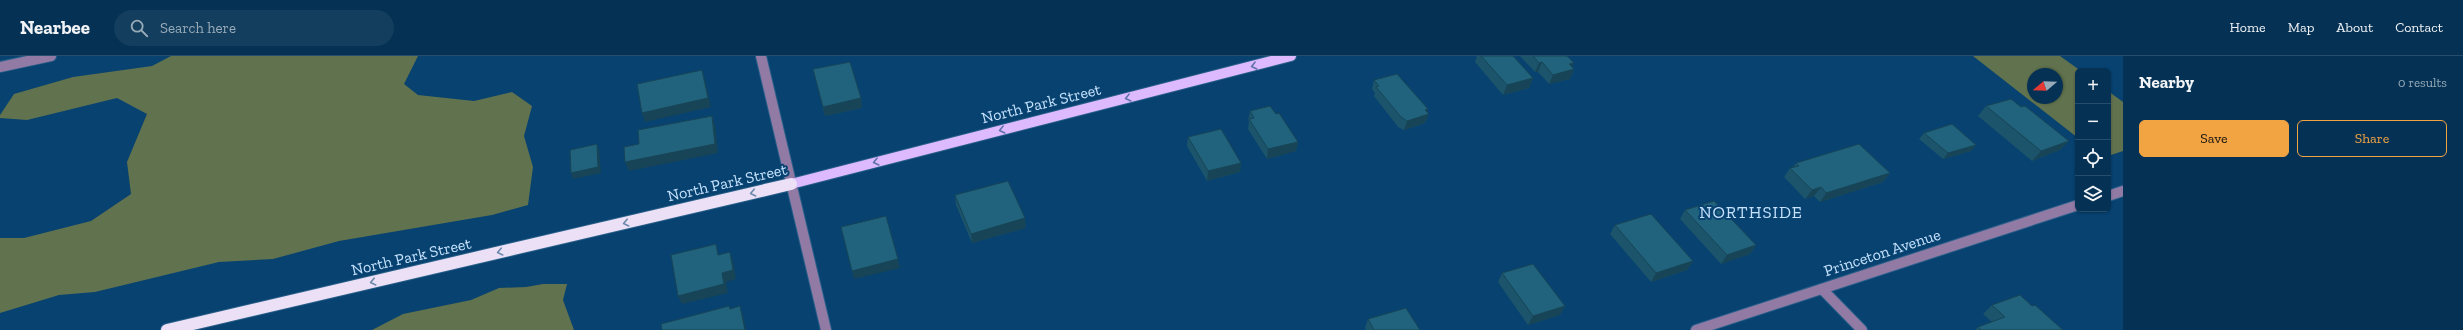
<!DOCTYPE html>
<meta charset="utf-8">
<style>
body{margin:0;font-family:"Zilla Slab",serif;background:#133e5e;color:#f1f3f6}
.controls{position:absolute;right:12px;top:12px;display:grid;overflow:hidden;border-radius:6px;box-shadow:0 1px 3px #0004}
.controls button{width:36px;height:36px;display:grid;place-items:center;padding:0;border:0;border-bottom:1px solid #264d6b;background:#053254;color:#f1f3f6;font:20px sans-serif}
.compass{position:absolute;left:2027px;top:12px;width:36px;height:36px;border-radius:50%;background:#053254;box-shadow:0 1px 3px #0004;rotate:251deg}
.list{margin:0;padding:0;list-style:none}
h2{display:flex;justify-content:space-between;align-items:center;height:52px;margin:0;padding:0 16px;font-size:17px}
h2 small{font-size:13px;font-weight:400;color:#97aab8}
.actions{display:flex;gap:8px;padding:12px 16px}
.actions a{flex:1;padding:9px 0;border:1px solid #f3a442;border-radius:6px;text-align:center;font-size:14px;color:#f3a442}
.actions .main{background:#f3a442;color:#111}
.icon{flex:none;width:22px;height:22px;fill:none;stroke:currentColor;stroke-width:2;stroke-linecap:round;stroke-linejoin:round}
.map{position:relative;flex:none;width:2123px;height:274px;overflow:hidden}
header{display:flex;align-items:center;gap:24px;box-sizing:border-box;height:56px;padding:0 20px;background:#053254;border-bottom:1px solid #264d6b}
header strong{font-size:19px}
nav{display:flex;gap:22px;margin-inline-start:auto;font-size:14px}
.search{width:280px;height:36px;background:#133e5e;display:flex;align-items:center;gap:10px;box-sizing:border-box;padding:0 14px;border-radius:22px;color:#97aab8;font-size:15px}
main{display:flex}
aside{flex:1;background:#053254}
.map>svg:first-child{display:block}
.green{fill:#61724e;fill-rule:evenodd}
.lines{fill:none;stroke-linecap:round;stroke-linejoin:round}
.minor-casing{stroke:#295f89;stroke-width:12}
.major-casing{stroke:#295f89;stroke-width:12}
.highway-casing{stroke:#295f89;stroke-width:14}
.minor{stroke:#917ba5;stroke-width:10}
.major{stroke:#ddb9fd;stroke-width:10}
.highway{stroke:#ebe0f5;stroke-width:12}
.wall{fill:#1c546b}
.shaded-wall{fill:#174557}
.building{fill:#21627c;stroke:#174557}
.oneway{stroke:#5d72a8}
.oneway2{stroke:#6e89ac}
.labels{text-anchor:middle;stroke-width:4;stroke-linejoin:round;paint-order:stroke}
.street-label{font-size:16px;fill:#c6e2fd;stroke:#074270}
.neighbourhood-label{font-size:17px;letter-spacing:1px;fill:#c6e2fd;stroke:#074270}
</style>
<header>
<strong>Nearbee</strong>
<div class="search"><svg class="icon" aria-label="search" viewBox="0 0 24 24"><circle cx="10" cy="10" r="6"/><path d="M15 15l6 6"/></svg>Search here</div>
<nav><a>Home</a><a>Map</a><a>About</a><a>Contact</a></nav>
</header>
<main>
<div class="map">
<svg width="2123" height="274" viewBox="0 0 2123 274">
<rect width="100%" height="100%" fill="#074270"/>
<!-- green -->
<g class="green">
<path d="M171,0H418L404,28L418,39L474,45L512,36L532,50L524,80L533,111L528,149L492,159L339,185L273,203L219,206L95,236L59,239L0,257V182H24L91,165L131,138L127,106L147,58L117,42L27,64L0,62V59L14,38L73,21L152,10Z"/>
<path d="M1973,0H2060L2081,15H2078V82ZM2033,18H2057V42H2033Z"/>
<path d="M2108,35L2123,46V95L2108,100Z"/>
<path d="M543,228H567L563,244L574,274H372L403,258L471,244L499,232L526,231Z"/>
</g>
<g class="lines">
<!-- minor casing -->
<g class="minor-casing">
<g id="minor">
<path d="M761,0L826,274"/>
<path d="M0,11L51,0"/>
<path d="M2108,140L2123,135"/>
<path d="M1822,233L1862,274"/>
<path d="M1696,274L2078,149"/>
</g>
</g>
<!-- major casing -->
<g class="major-casing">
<path id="major" d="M791,128L1291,0"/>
</g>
<!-- highway casing -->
<g class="highway-casing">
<path id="highway" d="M167,274L791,128"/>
</g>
<!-- minor -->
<use href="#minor" class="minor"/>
<!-- major -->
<use href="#major" class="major"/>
<!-- highway -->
<use href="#highway" class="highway"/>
</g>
<!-- wall -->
<g class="wall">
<path d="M1477,0H1513L1533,22L1529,32L1503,39L1475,6Z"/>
<path d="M1520,0H1567L1572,11L1574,13L1570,23L1549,28L1538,16H1535Z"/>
<path d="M813,13L861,42L862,52L825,60Z"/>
<path d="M1374,24L1427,56L1429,58L1425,67L1404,74L1398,71L1374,40L1375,37L1372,33Z"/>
<path d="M1986,50L2021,51L2069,85L2060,94L2032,105L1978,60Z"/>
<path d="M1250,55L1276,58L1298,86L1296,95L1267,103L1248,73L1249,65L1248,64Z"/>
<path d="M1924,77L1976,89L1971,95L1943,103L1919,83Z"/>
<path d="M1188,81L1241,107L1240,116L1207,125L1187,90Z"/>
<path d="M1796,107L1890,117L1883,126L1820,146L1814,140L1805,143L1784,121L1790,112L1793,111Z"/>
<path d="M955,139L1026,172L972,187L956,149Z"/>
<path d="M1685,154L1756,189L1750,198L1721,208L1680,163Z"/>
<path d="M1615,169L1693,205L1687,214L1651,226L1610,178Z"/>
<path d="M1502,217L1565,250L1560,259L1528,269L1498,226Z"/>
<path d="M1992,249L2032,250L2063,274H1975L1978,271L1992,266L1983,258Z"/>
<path d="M1368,263L1420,274H1366L1365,272Z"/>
</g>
<!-- shaded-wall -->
<g class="shaded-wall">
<path d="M1542,6L1538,16H1535L1539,7Z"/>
<path d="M1574,7L1570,14L1574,13L1570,23L1549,28L1553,19L1569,8Z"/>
<path d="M702,14L705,24L711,51L645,66L642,57Z"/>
<path d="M1533,22L1529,32L1503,39L1507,29Z"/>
<path d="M861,42L862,52L825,60L823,51Z"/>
<path d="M1428,53L1426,59L1429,58L1425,67L1404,74L1407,65L1425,54Z"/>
<path d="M712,60L715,69L718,97L629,115L625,106Z"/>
<path d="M2069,85L2060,94L2032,105L2041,95Z"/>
<path d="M1298,86L1296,95L1267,103L1268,93Z"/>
<path d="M597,88L599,94L601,117L573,123L571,117Z"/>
<path d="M1976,89L1971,95L1943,103L1948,97Z"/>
<path d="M1241,107L1240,116L1207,125L1208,115Z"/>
<path d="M1890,117L1883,126L1820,146L1826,137Z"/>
<path d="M1821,131L1814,140L1805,143L1812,134Z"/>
<path d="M1025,162L1026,172L972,187L971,178Z"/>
<path d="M1756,189L1750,198L1721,208L1727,199Z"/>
<path d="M730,196L733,205L736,223L726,226L728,237L682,248L678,240Z"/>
<path d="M898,203L900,212L854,223L852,215Z"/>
<path d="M1693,205L1687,214L1651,226L1656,217Z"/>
<path d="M740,250L743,259L746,274H745Z"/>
<path d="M1565,250L1560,259L1528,269L1533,260Z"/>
</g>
<!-- building -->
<g class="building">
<path d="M1481,0H1513L1533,22L1507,29Z"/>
<path d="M1533,0H1567L1574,7L1569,8L1574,13L1553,19L1542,6L1539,7Z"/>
<path d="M850,6L861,42L823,51L813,13Z"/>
<path d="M702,14L708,42L642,57L637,28Z"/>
<path d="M1397,18L1428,53L1425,54L1429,58L1407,65L1401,61L1376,31L1379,30L1374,24Z"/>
<path d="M2011,43L2021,51L2025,50L2069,85L2041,95L1986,50Z"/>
<path d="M1270,50L1276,58L1279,57L1298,86L1268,93L1249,63L1254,62L1250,55Z"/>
<path d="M712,60L715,88L625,106L624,91L639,88L638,74Z"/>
<path d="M1952,68L1976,89L1948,97L1924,77Z"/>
<path d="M1221,73L1241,107L1208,115L1188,81Z"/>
<path d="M597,88L598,111L571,117L570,94Z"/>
<path d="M1859,88L1890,117L1826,137L1821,131L1812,134L1790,112L1799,110L1796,107Z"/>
<path d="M1008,125L1025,162L971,178L955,139Z"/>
<path d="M1714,145L1756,189L1727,199L1685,154Z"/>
<path d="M1651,158L1693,205L1656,217L1615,169Z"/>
<path d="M886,160L898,203L852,215L841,171Z"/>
<path d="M716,188L718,199L730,196L733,214L722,217L724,228L678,240L671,199Z"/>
<path d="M1533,208L1565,250L1533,260L1502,217Z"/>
<path d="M2020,239L2032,250L2035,249L2063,274H1981L1978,271L2005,261L1992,249Z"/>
<path d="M729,250L730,253L740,250L745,274H662L661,268Z"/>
<path d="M1406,252L1420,274H1374L1368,263Z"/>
</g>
<!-- one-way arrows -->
<defs><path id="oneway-chevron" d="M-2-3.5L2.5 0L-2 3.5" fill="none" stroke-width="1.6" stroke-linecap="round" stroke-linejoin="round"/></defs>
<g class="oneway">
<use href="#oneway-chevron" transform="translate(1254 10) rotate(166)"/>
<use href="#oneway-chevron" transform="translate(1128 42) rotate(166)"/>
<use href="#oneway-chevron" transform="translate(1002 74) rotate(166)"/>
<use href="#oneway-chevron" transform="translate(876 106) rotate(166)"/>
</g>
<g class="oneway2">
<use href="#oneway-chevron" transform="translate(753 137) rotate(167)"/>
<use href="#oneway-chevron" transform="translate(626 167) rotate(167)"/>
<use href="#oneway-chevron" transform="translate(500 196) rotate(167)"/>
<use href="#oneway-chevron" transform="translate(373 226) rotate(167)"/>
</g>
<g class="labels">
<!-- street labels -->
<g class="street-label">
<text transform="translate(1041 47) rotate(-14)" y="6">North Park Street</text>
<text transform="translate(727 126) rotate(-13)" y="6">North Park Street</text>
<text transform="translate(1882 196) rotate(-18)" y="6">Princeton Avenue</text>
<text transform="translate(411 200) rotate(-13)" y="6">North Park Street</text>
</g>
<!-- neighbourhood labels -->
<g class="neighbourhood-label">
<text x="1751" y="162">NORTHSIDE</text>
</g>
</g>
</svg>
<div class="controls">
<button>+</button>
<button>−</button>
<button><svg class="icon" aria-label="locate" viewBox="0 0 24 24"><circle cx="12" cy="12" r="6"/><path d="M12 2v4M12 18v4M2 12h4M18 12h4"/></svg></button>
<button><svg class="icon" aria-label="layers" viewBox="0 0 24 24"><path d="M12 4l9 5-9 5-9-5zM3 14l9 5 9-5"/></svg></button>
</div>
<svg class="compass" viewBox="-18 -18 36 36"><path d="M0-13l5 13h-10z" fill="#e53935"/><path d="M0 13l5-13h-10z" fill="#97aab8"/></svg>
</div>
<aside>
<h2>Nearby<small>0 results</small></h2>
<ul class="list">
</ul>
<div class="actions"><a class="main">Save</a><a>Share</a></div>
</aside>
</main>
